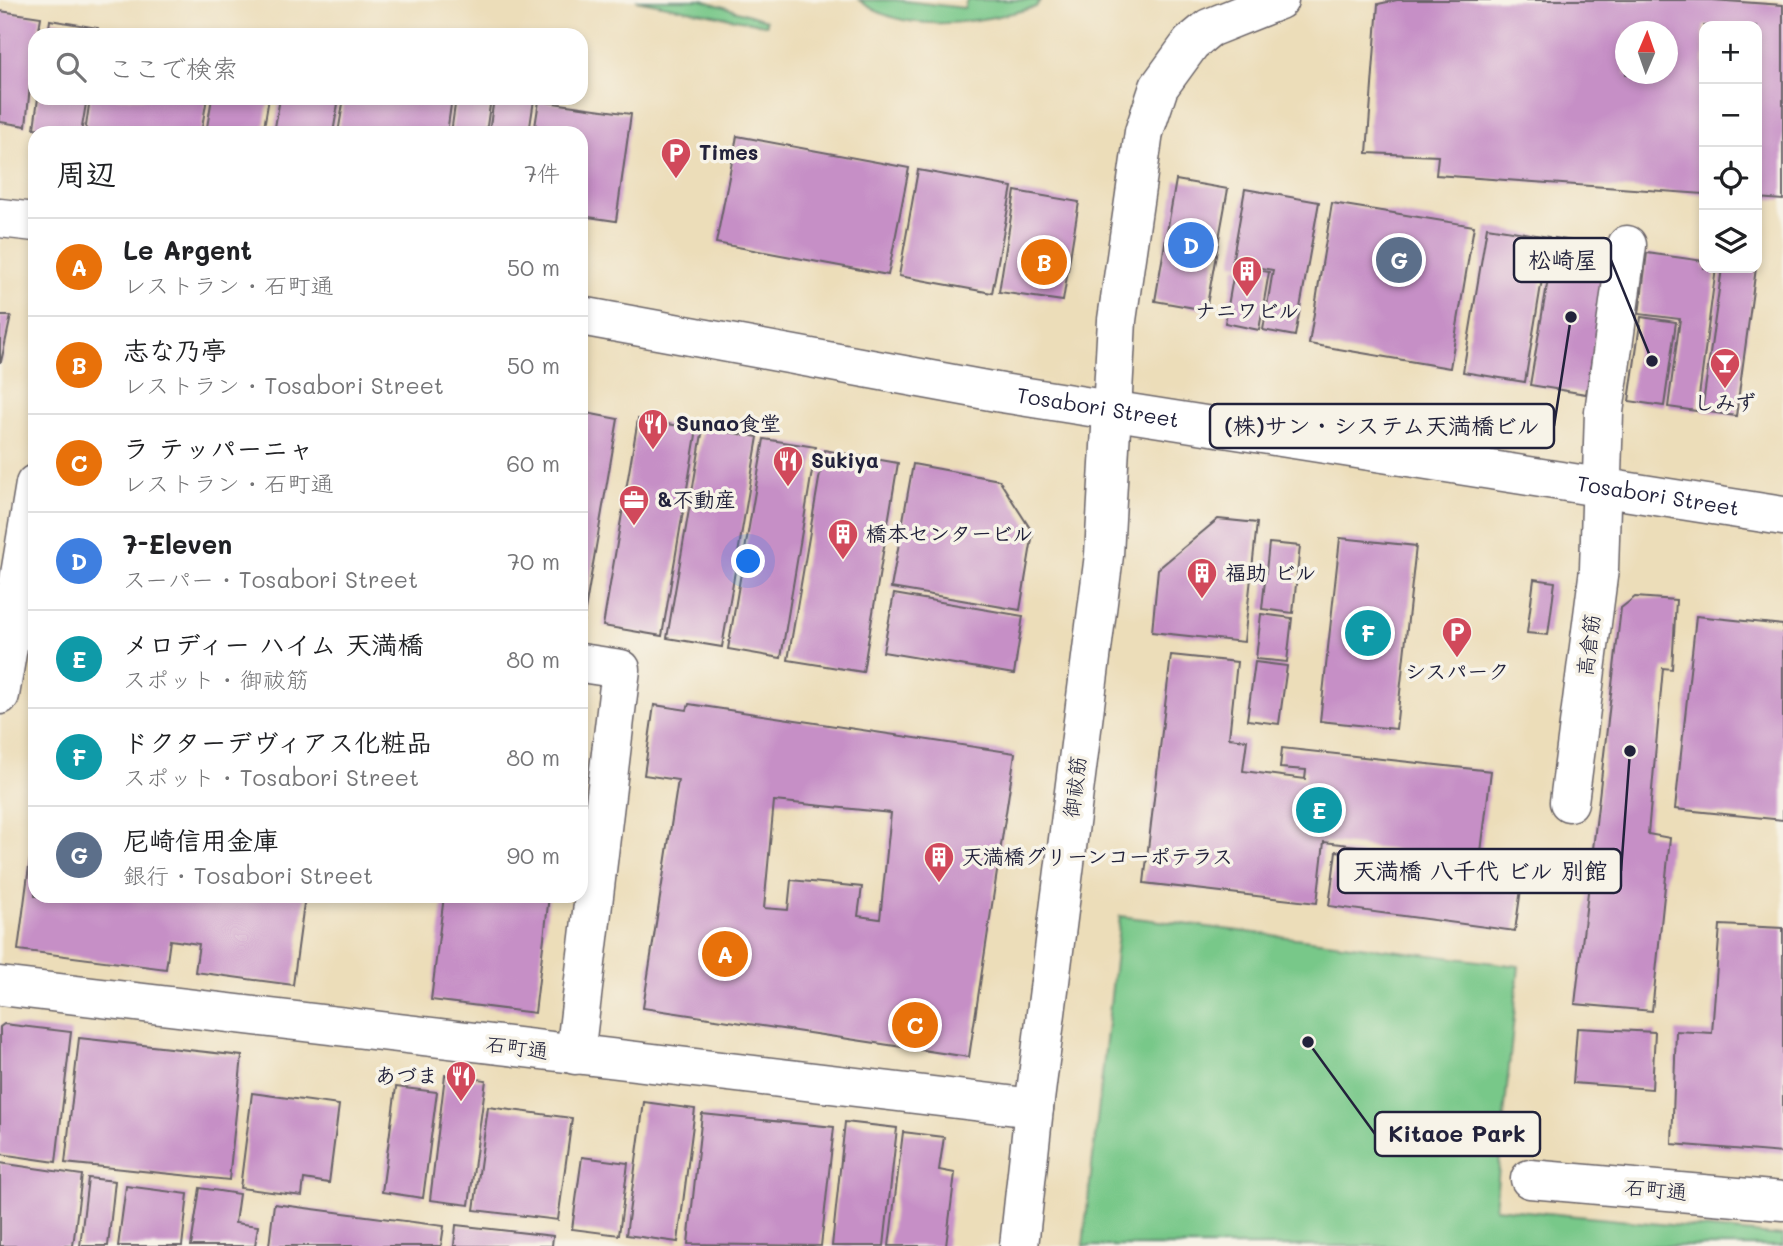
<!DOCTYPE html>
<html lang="ja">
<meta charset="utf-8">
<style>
body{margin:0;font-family:Mali,"Klee One",sans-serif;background:#f6f6f6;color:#202124}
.controls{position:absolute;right:21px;top:21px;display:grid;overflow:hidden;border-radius:14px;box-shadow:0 4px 10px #0003}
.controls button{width:63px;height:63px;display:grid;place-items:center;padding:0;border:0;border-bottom:2px solid #e0e0e0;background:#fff;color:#202124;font:35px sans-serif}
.compass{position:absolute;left:1615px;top:21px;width:63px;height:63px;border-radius:50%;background:#fff;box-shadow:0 4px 10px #0003;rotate:2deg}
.you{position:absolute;left:749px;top:562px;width:24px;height:24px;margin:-18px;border:5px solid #fff;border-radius:50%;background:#1a73e8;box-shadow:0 0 0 10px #1a73e833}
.badge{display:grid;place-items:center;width:46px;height:46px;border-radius:50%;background:#7c3aed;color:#fff;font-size:23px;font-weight:700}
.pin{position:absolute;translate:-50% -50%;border:4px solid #fff;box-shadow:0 2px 7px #0006}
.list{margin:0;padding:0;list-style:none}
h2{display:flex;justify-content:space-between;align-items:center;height:91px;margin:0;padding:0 28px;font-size:30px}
h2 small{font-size:23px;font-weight:400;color:#757577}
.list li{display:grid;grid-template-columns:46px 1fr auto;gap:21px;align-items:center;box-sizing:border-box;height:98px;padding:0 28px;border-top:2px solid #e0e0e0}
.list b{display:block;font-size:26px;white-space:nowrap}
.list p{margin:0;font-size:23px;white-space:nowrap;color:#757577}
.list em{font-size:23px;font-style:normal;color:#757577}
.icon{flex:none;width:38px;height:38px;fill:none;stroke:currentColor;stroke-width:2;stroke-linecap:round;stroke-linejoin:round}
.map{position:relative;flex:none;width:1783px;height:1246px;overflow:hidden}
.search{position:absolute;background:#fff;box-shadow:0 4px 10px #0003;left:28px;top:28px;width:560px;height:77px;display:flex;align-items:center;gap:18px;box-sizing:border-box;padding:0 24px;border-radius:21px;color:#757577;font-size:26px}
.panel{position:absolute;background:#fff;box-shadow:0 4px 10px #0003;left:28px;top:126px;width:560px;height:777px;border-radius:21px}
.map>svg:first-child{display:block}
.green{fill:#78c889;stroke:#4d7562;stroke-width:2}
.building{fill:#c68fc6;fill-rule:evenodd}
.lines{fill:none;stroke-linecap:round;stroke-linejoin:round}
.minor-casing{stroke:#696367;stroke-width:41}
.major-casing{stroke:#696367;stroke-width:41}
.minor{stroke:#fff;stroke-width:38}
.major{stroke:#fff;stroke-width:38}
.labels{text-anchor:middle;stroke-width:7;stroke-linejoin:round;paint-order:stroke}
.poi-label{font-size:21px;font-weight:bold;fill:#22223b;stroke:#f7f3e8;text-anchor:start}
.street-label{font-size:21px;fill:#22223b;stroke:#f7f3e8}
.leader{fill:none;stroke:#22223b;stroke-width:2.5}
.callout-dot{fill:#22223b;stroke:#f7f3e8;stroke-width:2.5}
.callout{fill:#f7f3e8;stroke:#22223b;stroke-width:2.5}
.callout-label{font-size:23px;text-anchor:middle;font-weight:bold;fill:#22223b}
</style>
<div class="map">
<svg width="1783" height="1246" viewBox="0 0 1783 1246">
<rect width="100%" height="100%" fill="#f7f3e8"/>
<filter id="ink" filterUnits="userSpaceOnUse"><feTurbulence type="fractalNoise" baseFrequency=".0143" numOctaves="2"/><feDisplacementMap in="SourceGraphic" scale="14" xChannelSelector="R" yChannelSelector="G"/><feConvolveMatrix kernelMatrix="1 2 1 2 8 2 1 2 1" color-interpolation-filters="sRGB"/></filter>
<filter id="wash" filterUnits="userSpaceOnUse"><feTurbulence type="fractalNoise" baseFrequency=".00686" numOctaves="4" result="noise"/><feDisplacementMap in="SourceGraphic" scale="28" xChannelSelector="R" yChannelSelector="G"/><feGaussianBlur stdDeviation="1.57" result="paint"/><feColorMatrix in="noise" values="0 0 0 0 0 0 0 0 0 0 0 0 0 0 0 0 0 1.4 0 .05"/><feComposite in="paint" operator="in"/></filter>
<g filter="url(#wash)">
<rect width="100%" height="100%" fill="#ecddb9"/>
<!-- green -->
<g class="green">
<path d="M636,0H702L766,20V25Z"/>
<path d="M859,0H896L964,8L967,0H1040L1036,7C985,21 905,38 859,0Z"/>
<path d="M1120,916L1519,966L1495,1208L1783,1236V1246H1083Z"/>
</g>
<g id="blocks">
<!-- building -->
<g class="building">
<path d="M1397,0H1712L1783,5V200L1757,198V26H1704V194L1436,175L1438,156L1367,153L1378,4ZM1626,32H1668V74H1626Z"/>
<path d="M0,11L41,17L38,35H35L26,126L0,122Z"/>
<path d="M50,20L98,28L97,35H48Z"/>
<path d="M38,98H87L81,133L34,128Z"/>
<path d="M90,98H207L201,133H85Z"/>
<path d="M212,98H269L263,133H206Z"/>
<path d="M280,98H339L333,133H274Z"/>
<path d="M344,98H452L447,133H338Z"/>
<path d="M456,98H491L486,133H451Z"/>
<path d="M494,98L534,100L529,133H489Z"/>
<path d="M539,101L631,114L616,221L581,216V133H534Z"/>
<path d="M737,136L909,168L888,275L716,243Z"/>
<path d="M918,170L1012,187L992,293L899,276Z"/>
<path d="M1176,180L1228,189L1206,310L1155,301Z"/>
<path d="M1245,189L1319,202L1295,336L1263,330L1273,270L1232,263Z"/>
<path d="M1015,191L1079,202L1063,301L999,292Z"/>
<path d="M1332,203L1474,226L1450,368L1309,344Z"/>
<path d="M1487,227L1549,237L1525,382L1463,372Z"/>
<path d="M1555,238L1611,248L1586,394L1530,385Z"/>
<path d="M1647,253L1704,261V268H1716L1697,411L1668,407L1680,319L1639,314Z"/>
<path d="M1235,266L1269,272L1259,330L1225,323Z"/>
<path d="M1722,268H1756L1736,416L1702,411Z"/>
<path d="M0,316H11L1,362H0Z"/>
<path d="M1641,317L1676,322L1664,406L1629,401Z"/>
<path d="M581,412L618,419L582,628H581Z"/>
<path d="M638,419L697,429L662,636L603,626Z"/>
<path d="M703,428L758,437L722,647L667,638Z"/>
<path d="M764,439L816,447L781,658L728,649Z"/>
<path d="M824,450L898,463L863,672L788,660Z"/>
<path d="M913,464L999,480L1033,533L1020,610L891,588Z"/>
<path d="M1218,519L1257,523L1244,642L1152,632L1158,569Z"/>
<path d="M1340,538L1416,546L1396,729L1320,721Z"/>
<path d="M1269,543L1300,546L1293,613L1262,609Z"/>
<path d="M1534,579L1555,582L1548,635L1527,633Z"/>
<path d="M894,594L1023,616L1014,674L883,652Z"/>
<path d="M1635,597L1676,600L1672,669L1663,668L1648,834L1670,838L1652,1011L1575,1004L1621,608Z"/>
<path d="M1261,614L1292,618L1287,662L1256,659Z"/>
<path d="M1696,616L1783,625V820L1675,809Z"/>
<path d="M1171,655L1237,662L1229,738L1247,740L1243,771L1305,779L1306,770L1280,768L1282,748L1491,771L1480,860L1324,842L1317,903L1144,883Z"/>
<path d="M1255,662L1287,666L1279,724L1247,720Z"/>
<path d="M689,704L1015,753L969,1057L643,1008L678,780L644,775L654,705L687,710ZM774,801L891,813L880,919L858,916L862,887L791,880L788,910L764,908Z"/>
<path d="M33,836L35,896H305L293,985L195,972L199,944L170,940L166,969L18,950Z"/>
<path d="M1336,851L1523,875L1515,931L1329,906Z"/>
<path d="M444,896H549L535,1013L431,1000Z"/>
<path d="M1720,925L1783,928V1153L1672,1144L1676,1031L1712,1033Z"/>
<path d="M4,1024L71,1032L56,1162L0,1154V1027Z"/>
<path d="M1577,1028L1655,1032L1652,1089L1573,1083Z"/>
<path d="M79,1038L242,1056L229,1180L65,1163Z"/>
<path d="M445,1075L486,1080L469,1205L430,1200Z"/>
<path d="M396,1087L437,1092L423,1198L382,1192Z"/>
<path d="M252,1093L339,1105L329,1183L304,1179L302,1196L240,1188Z"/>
<path d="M644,1102L695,1109L678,1242L626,1235Z"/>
<path d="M488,1107L572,1118L558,1220L474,1210Z"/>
<path d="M702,1114L834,1127L821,1246L688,1244Z"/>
<path d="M845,1122L897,1128L884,1246H832Z"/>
<path d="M903,1132L944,1137L939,1170L955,1173L946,1246H889Z"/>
<path d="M582,1157L628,1163L619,1235L572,1229Z"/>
<path d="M0,1163L82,1175L73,1246H0Z"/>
<path d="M88,1178L115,1181L108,1246H80Z"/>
<path d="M126,1186L188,1194L182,1246H118Z"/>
<path d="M200,1188L239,1194L235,1223L258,1226L255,1246H191Z"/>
<path d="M274,1204L444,1226L441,1246H269Z"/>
<path d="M456,1225L553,1236L552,1246H454Z"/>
</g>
</g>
</g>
<g filter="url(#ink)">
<use href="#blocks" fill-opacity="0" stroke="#696367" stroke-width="2"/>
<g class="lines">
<!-- minor casing -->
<g class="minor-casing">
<g id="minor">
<path d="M0,695L35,484"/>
<path d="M1569,802L1599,569L1604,412L1627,245"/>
<path d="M0,986L1034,1108"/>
<path d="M575,1055L621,669L581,663"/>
<path d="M1530,1179L1783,1201"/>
<path d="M1019,1246L1034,1108L1104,555L1117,320L1144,132L1159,87L1191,43L1209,28L1279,0"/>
</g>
</g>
<!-- major casing -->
<g class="major-casing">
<g id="major">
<path d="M0,218L35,222"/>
<path id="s1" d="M581,316L1002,393L1783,516"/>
</g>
</g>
<!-- minor -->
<use href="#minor" class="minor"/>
<!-- major -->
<use href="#major" class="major"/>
</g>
</g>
<!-- icons -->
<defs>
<g id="parking-pin" transform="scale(1.575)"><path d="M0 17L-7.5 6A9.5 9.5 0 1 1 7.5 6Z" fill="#d1495b" stroke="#f7f3e8"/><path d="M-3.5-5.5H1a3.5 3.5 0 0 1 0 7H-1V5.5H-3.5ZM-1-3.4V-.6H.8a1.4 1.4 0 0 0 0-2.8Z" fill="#fff"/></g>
<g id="building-pin" transform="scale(1.575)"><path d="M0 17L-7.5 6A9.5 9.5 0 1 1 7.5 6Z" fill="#d1495b" stroke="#f7f3e8"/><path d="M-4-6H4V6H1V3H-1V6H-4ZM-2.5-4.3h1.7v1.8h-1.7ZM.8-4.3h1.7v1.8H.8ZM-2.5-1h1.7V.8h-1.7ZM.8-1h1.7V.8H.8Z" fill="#fff"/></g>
<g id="bar-pin" transform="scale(1.575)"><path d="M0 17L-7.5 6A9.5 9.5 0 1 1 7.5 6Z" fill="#d1495b" stroke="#f7f3e8"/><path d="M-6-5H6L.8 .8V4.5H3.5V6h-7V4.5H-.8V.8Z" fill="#fff"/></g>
<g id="restaurant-pin" transform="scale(1.575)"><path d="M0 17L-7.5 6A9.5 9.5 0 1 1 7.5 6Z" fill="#d1495b" stroke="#f7f3e8"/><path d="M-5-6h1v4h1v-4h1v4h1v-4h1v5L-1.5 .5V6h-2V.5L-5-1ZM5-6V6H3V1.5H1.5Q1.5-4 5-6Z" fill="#fff"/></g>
<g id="office-pin" transform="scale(1.575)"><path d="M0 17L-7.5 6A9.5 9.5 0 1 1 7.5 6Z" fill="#d1495b" stroke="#f7f3e8"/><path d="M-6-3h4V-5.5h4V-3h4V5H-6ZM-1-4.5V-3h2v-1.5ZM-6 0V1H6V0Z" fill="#fff"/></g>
</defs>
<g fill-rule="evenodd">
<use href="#parking-pin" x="676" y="153"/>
<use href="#building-pin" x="1247" y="271"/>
<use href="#bar-pin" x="1725" y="363"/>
<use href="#restaurant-pin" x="653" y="424"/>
<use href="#restaurant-pin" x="788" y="461"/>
<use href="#office-pin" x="634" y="500"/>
<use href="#building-pin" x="843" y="534"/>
<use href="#building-pin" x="1202" y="573"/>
<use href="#parking-pin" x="1457" y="632"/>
<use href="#building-pin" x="939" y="857"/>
<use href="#restaurant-pin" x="461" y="1076"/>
</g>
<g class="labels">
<!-- poi labels -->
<g class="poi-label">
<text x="699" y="160">Times</text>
<text x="1247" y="318" text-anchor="middle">ナニワビル</text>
<text x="1725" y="410" text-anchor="middle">しみず</text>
<text x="676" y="431">Sunao食堂</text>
<text x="811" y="468">Sukiya</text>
<text x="657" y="507">&amp;不動産</text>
<text x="866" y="541">橋本センタービル</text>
<text x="1225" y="580">福助 ビル</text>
<text x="1457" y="679" text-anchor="middle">シスパーク</text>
<text x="962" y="864">天満橋グリーンコーポテラス</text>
<text x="438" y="1083" text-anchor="end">あづま</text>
</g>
<!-- street labels -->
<g class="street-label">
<text dy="7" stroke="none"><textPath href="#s1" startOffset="525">Tosabori Street</textPath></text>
<text dy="7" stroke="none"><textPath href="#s1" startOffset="1092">Tosabori Street</textPath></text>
<text transform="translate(1589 645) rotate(-83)" y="7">高倉筋</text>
<text transform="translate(1075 787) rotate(-83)" y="7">御祓筋</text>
<text transform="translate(517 1048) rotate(7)" y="7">石町通</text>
<text transform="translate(1656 1190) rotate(5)" y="7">石町通</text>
</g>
</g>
<!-- callouts -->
<path class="leader" d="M1652 361L1611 260M1571 317L1554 426M1630 751L1621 871M1308 1042L1375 1134"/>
<g class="callout-dot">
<circle cx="1652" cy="361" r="7"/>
<circle cx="1571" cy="317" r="7"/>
<circle cx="1630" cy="751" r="7"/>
<circle cx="1308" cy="1042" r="7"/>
</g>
<g class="callout">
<rect x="1514" y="238" width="97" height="44" rx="7"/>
<rect x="1210" y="404" width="344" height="44" rx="7"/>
<rect x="1338" y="849" width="283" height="44" rx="7"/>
<rect x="1375" y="1112" width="165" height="44" rx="7"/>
</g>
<g class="callout-label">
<text x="1563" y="268">松崎屋</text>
<text x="1382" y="434">(株)サン・システム天満橋ビル</text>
<text x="1480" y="879">天満橋 八千代 ビル 別館</text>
<text x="1457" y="1142">Kitaoe Park</text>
</g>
</svg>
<div class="controls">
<button>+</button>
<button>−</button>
<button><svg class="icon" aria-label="locate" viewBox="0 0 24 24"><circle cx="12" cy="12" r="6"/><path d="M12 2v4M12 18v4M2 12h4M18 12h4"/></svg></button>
<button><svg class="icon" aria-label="layers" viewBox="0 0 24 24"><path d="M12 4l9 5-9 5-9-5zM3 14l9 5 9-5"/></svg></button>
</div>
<svg class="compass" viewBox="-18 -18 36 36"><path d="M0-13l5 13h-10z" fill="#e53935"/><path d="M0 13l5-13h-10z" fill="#757577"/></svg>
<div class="you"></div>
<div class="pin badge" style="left:725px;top:954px;background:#e8710a">A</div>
<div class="pin badge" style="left:1044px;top:262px;background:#e8710a">B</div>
<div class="pin badge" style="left:915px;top:1025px;background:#e8710a">C</div>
<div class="pin badge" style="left:1191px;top:245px;background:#3f7fe0">D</div>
<div class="pin badge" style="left:1319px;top:810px;background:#0f9aa8">E</div>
<div class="pin badge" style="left:1368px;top:633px;background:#0f9aa8">F</div>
<div class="pin badge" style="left:1399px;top:260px;background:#5c6f8a">G</div>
<div class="search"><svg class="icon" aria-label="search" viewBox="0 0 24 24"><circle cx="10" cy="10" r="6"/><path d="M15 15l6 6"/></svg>ここで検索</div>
<section class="panel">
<h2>周辺<small>7件</small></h2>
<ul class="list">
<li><span class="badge" style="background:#e8710a">A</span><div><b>Le Argent</b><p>レストラン · 石町通</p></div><em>50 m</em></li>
<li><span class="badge" style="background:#e8710a">B</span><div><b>志な乃亭</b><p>レストラン · Tosabori Street</p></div><em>50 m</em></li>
<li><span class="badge" style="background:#e8710a">C</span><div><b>ラ テッパーニャ</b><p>レストラン · 石町通</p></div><em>60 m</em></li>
<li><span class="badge" style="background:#3f7fe0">D</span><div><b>7-Eleven</b><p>スーパー · Tosabori Street</p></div><em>70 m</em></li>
<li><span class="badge" style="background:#0f9aa8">E</span><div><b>メロディー ハイム 天満橋</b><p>スポット · 御祓筋</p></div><em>80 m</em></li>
<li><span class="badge" style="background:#0f9aa8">F</span><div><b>ドクターデヴィアス化粧品</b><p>スポット · Tosabori Street</p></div><em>80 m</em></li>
<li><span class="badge" style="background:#5c6f8a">G</span><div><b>尼崎信用金庫</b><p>銀行 · Tosabori Street</p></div><em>90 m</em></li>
</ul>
</section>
</div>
